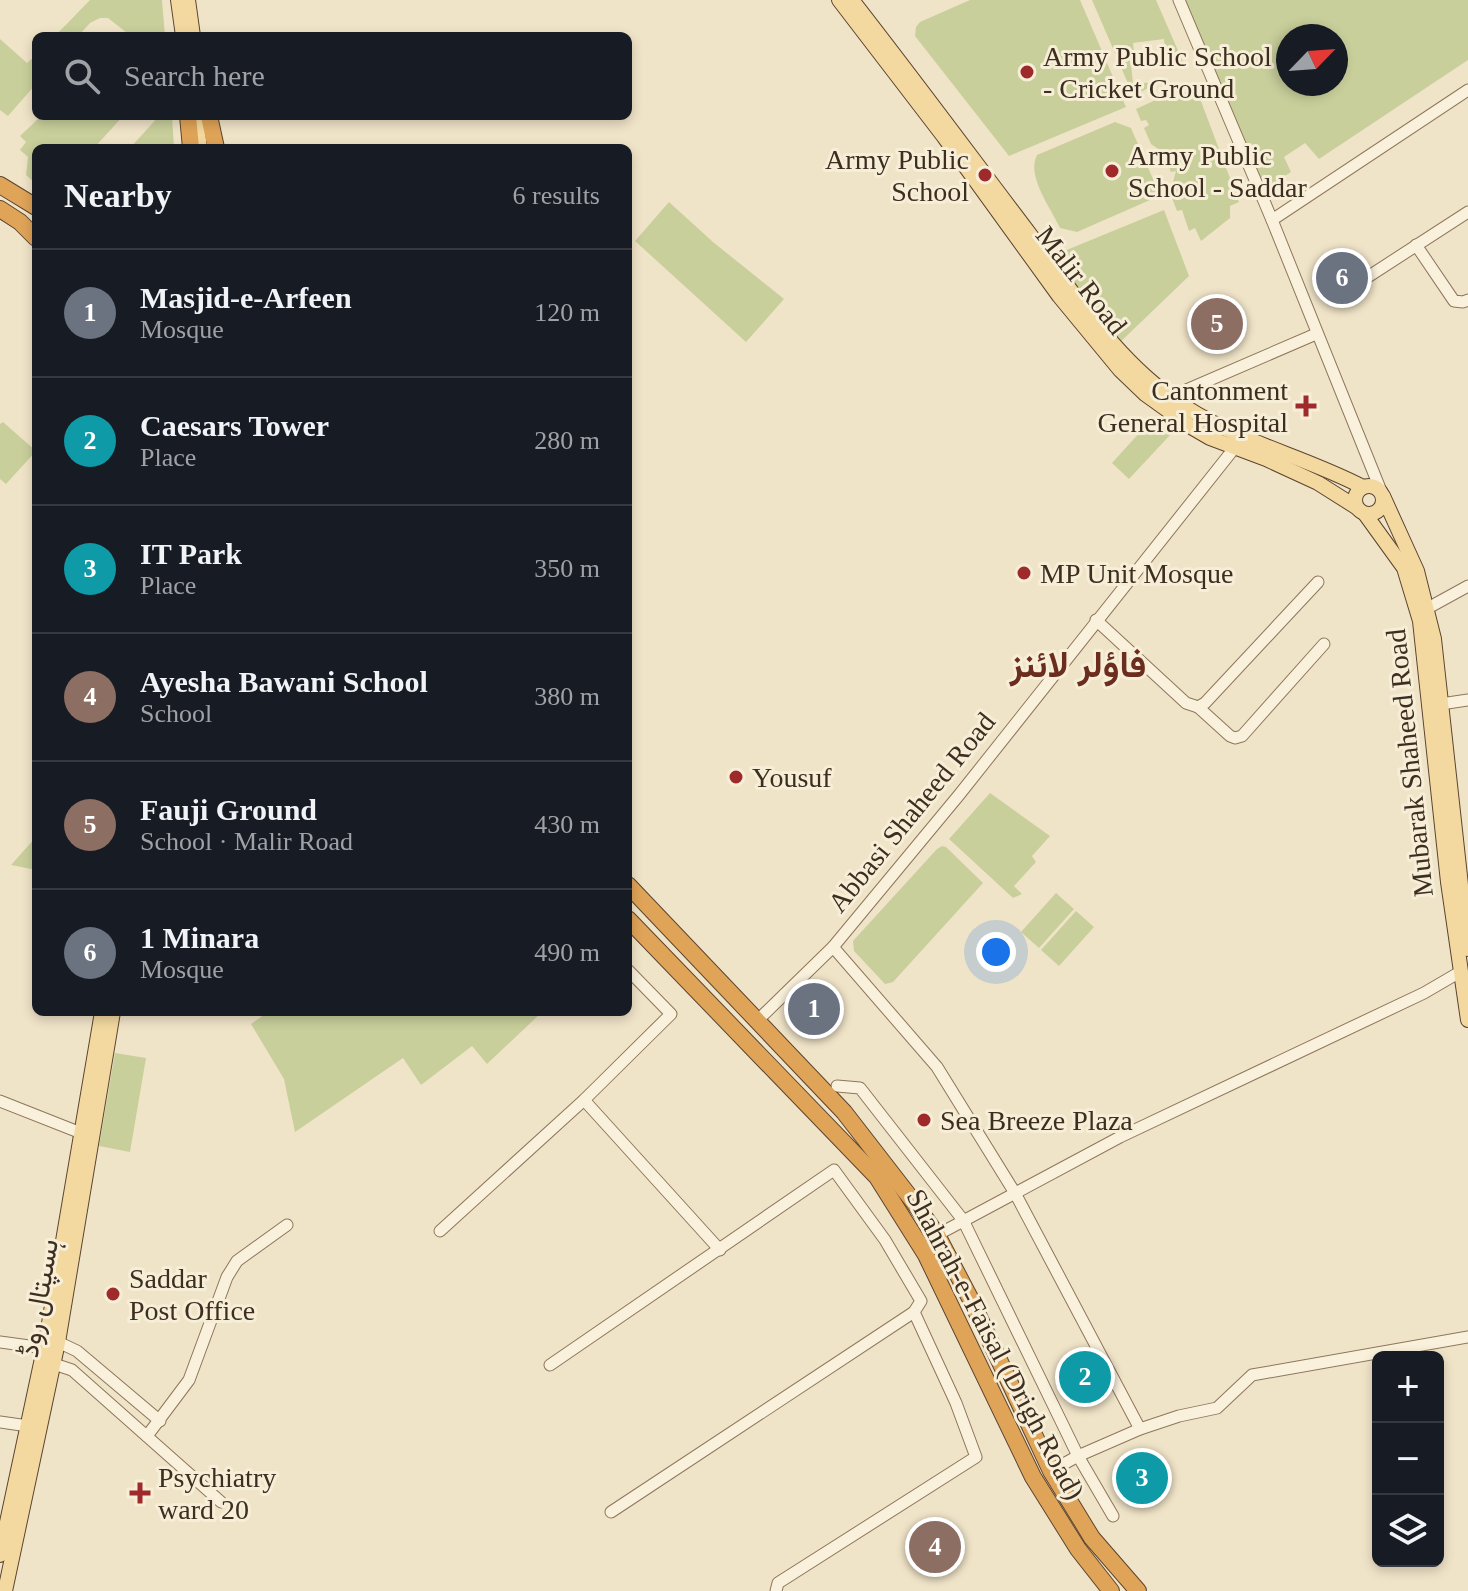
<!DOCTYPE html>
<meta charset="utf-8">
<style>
body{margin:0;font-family:"Times New Roman",Vazirmatn,serif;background:#20242c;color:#f1f3f6}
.controls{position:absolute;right:24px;bottom:24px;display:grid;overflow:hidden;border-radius:12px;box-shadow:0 4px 12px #0003}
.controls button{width:72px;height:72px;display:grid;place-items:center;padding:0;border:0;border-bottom:2px solid #363941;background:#171b24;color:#f1f3f6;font:40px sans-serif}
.compass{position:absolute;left:1276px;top:24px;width:72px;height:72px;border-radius:50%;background:#171b24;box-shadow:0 4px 12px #0003;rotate:65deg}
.you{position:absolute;left:996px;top:952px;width:28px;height:28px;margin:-20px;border:6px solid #fff;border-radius:50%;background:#1a73e8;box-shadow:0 0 0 12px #1a73e833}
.badge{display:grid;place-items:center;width:52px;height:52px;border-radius:50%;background:#cc999b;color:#fff;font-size:26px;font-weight:700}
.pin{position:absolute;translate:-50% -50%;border:4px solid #fff;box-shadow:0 2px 8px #0006}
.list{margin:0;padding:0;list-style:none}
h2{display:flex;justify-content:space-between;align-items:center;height:104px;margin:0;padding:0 32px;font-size:34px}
h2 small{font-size:26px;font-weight:400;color:#9ea1a6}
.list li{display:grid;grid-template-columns:52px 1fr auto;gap:24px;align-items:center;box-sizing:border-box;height:128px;padding:0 32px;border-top:2px solid #363941}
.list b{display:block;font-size:30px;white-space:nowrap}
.list p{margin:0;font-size:26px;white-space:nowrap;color:#9ea1a6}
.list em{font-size:26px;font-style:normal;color:#9ea1a6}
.icon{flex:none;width:44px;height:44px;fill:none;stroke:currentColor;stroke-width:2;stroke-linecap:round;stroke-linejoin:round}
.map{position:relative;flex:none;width:1468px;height:1591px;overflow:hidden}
.search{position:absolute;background:#171b24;box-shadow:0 4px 12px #0003;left:32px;top:32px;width:600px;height:88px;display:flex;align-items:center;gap:20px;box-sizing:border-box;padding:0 28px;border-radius:12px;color:#9ea1a6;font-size:30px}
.panel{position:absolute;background:#171b24;box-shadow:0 4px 12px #0003;left:32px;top:144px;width:600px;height:872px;border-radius:12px}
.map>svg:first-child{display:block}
.green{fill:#c9cf9b;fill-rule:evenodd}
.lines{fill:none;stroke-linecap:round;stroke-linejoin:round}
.minor-casing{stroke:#8d765c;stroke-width:13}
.major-casing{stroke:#5b4430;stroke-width:16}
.highway-casing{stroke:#5b4430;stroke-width:18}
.minor{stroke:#faf1dc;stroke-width:11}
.major{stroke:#f3d9a0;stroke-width:14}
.highway{stroke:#e0a458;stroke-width:16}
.poi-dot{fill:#9e2a2b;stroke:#f7eed8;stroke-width:3}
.labels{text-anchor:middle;stroke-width:6;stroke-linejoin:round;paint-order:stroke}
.poi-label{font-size:28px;fill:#3d2e20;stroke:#f7eed8;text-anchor:start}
.street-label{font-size:28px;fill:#3d2e20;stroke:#f7eed8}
.district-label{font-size:36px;font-weight:bold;fill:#6b2e1e;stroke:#f7eed8}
</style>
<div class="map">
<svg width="1468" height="1591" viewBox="0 0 1468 1591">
<rect width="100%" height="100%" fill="#f0e4c8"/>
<!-- green -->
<g class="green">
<path d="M90,0H162L165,36H131L108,18H100L90,23L78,36H55Z"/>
<path d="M970,0H1080L1126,107L1009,156L915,36L916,27L920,22Z"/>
<path d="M1092,0H1156L1183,62L1179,63L1178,59H1175L1174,50H1165L1164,39L1133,43L1134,53L1130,54L1133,84L1155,82L1156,85L1133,95Z"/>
<path d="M1183,0H1468V60L1319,159L1305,143L1284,157L1291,172L1260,192ZM1288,36H1336V84H1288Z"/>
<path d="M0,39L27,63L36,55V84L8,116L0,110Z"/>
<path d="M1196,88L1239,202L1230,206V218L1201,241L1195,228L1189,231L1182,210L1177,211L1170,193L1176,171L1171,172L1166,160L1170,157L1151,144L1144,128L1149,125L1146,120L1141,121L1136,109L1162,97L1164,101Z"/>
<path d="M66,116H123L94,148H36V184L26,175L28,157L20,150L26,142L20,136L39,118Z"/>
<path d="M159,116H172L174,148H130Z"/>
<path d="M1115,122L1131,128L1156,186V192L1150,200L1077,232L1060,228C1051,208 1026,176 1037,155Z"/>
<path d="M669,202L713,242L784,299L746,342L635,241Z"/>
<path d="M1164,210L1189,276L1115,347L1052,256Z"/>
<path d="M1152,419L1171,434L1129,479L1112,463Z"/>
<path d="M3,422L36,451L6,484L0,479V424Z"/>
<path d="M990,793L1050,836L1032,856L1036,862L1014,886L1022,894L1013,898L949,839Z"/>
<path d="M36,837V870L11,865Z"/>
<path d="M942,846L946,847L983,883L893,982L885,984L854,951L853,941L937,849Z"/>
<path d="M1056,893L1074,909L1039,948L1021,932Z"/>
<path d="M1076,911L1094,927L1059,966L1041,950Z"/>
<path d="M268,1012H542L487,1064L472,1046L421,1085L403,1058L295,1132L284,1079L251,1024Z"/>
<path d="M115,1053L146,1058L130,1152L99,1146Z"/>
</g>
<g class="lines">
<!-- minor casing -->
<g class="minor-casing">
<g id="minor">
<path d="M1179,0L1272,220L1381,491"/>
<path d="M1272,220L1468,90"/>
<path d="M1416,245L1454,301L1463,302L1468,300"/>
<path d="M1343,293L1468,212"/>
<path d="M1170,397L1316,334"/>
<path d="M1428,608L1468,586"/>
<path d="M1096,620L1186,703L1198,707L1205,703L1318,582"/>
<path d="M1441,704L1468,700"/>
<path d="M1198,707L1230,736L1235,738L1242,736L1324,644"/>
<path d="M833,947L937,1067L1015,1193L1140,1429"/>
<path d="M757,1021L833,947L959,795L1240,441"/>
<path d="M837,1086L860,1088L963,1220L1078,1456L1113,1516"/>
<path d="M584,1100L720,1250"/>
<path d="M0,1101L81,1133"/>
<path d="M440,1231L584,1100L671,1014L628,970"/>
<path d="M937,1235L1120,1137L1424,993L1460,972"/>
<path d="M0,1342L44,1348"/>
<path d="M58,1342L77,1351L160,1421"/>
<path d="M54,1364L72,1370L221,1502"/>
<path d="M550,1365L834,1170L885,1240L921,1301L914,1312L956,1403L976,1457L778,1583L776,1591"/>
<path d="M0,1422L28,1426"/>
<path d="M147,1436L189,1380L227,1277L237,1261L287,1225"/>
<path d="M1051,1471L1078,1456L1140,1429L1179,1416L1217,1408L1252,1375L1468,1337"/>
<path d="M611,1512L914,1312"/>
</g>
</g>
<!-- major casing -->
<g class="major-casing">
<g id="major">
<path d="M178,0L183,36"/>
<path d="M188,0L193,36"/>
<path d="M839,0L944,137L1059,296L1120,370L1145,394L1191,427L1210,438L1266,459L1318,483L1356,507"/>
<path d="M852,0C913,78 972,158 1032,237C1073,293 1114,356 1171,397C1229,440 1300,454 1363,487"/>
<path d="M196,116L200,148"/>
<circle cx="1369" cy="500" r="14"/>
<path d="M1383,496L1417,571L1434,639L1468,949"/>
<path d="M1365,514L1404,568L1420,621L1448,882L1468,1020"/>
<path d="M0,1555L47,1335L102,1012"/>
<path d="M5,1591L58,1342L113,1012"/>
</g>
</g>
<!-- highway casing -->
<g class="highway-casing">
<g id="highway">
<path d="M188,116L191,148"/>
<path d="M209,116L216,148"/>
<path d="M0,185L36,207"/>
<path d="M0,209L20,222L36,238"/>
<path d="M628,885L844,1112L916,1205L937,1235L971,1300L1051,1471L1092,1538L1138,1591"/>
<path d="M628,919L877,1177L926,1255L1033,1477L1078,1549L1111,1591"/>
</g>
</g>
<!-- minor -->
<use href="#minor" class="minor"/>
<!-- major -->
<use href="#major" class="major"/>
<!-- highway -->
<use href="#highway" class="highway"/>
</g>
<!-- markers -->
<g class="poi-dot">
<circle cx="1027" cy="72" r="8"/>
<circle cx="1112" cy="171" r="8"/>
<circle cx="985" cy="175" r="8"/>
<path d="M1302 394h8v8h8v8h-8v8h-8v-8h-8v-8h8z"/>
<circle cx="1024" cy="573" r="8"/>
<circle cx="736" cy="777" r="8"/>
<circle cx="924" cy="1120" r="8"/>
<circle cx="113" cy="1294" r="8"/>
<path d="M136 1481h8v8h8v8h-8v8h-8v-8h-8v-8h8z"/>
</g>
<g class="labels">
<!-- poi labels -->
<g class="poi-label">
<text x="1043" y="66">Army Public School<tspan x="1043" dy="32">- Cricket Ground</tspan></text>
<text x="1128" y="165">Army Public<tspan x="1128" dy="32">School - Saddar</tspan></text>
<text x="969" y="169" text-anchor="end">Army Public<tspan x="969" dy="32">School</tspan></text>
<text x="1288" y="400" text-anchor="end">Cantonment<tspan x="1288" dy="32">General Hospital</tspan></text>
<text x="1040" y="583">MP Unit Mosque</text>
<text x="752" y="787">Yousuf</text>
<text x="940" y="1130">Sea Breeze Plaza</text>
<text x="129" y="1288">Saddar<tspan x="129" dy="32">Post Office</tspan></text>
<text x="158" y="1487">Psychiatry<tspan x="158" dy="32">ward 20</tspan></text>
</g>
<!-- street labels -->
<g class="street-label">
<text transform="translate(1082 280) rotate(52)" y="10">Malir Road</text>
<text transform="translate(1409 763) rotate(-96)" y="10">Mubarak Shaheed Road</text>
<text transform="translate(911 812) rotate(-51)" y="10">Abbasi Shaheed Road</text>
<text transform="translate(38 1298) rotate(-80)" y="10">ہسپتال روڈ</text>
<text transform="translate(996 1344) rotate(62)" y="10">Shahrah-e-Faisal (Drigh Road)</text>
</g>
<!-- district labels -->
<g class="district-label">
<text x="1078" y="677">فاؤلر لائنز</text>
</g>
</g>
</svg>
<div class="controls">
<button>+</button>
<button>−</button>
<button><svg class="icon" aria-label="layers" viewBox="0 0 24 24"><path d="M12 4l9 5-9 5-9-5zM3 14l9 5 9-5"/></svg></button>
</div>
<svg class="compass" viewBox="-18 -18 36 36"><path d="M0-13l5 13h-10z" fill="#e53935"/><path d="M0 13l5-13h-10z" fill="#9ea1a6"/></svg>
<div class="you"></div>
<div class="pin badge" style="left:814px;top:1009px;background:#6b7280">1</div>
<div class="pin badge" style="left:1085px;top:1377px;background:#0f9aa8">2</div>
<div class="pin badge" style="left:1142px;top:1478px;background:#0f9aa8">3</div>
<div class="pin badge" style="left:935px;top:1547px;background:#8d6e63">4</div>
<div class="pin badge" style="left:1217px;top:324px;background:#8d6e63">5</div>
<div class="pin badge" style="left:1342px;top:278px;background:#6b7280">6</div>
<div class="search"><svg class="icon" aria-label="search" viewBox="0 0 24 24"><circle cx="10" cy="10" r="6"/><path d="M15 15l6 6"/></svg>Search here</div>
<section class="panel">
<h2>Nearby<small>6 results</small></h2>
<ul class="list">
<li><span class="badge" style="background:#6b7280">1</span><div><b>Masjid-e-Arfeen</b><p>Mosque</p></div><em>120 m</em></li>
<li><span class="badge" style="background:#0f9aa8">2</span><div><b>Caesars Tower</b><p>Place</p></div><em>280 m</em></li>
<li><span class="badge" style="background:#0f9aa8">3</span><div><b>IT Park</b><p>Place</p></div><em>350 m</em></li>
<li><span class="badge" style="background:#8d6e63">4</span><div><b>Ayesha Bawani School</b><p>School</p></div><em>380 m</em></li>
<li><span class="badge" style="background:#8d6e63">5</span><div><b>Fauji Ground</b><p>School · Malir Road</p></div><em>430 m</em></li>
<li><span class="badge" style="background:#6b7280">6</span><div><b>1 Minara</b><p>Mosque</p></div><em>490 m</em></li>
</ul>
</section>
</div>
